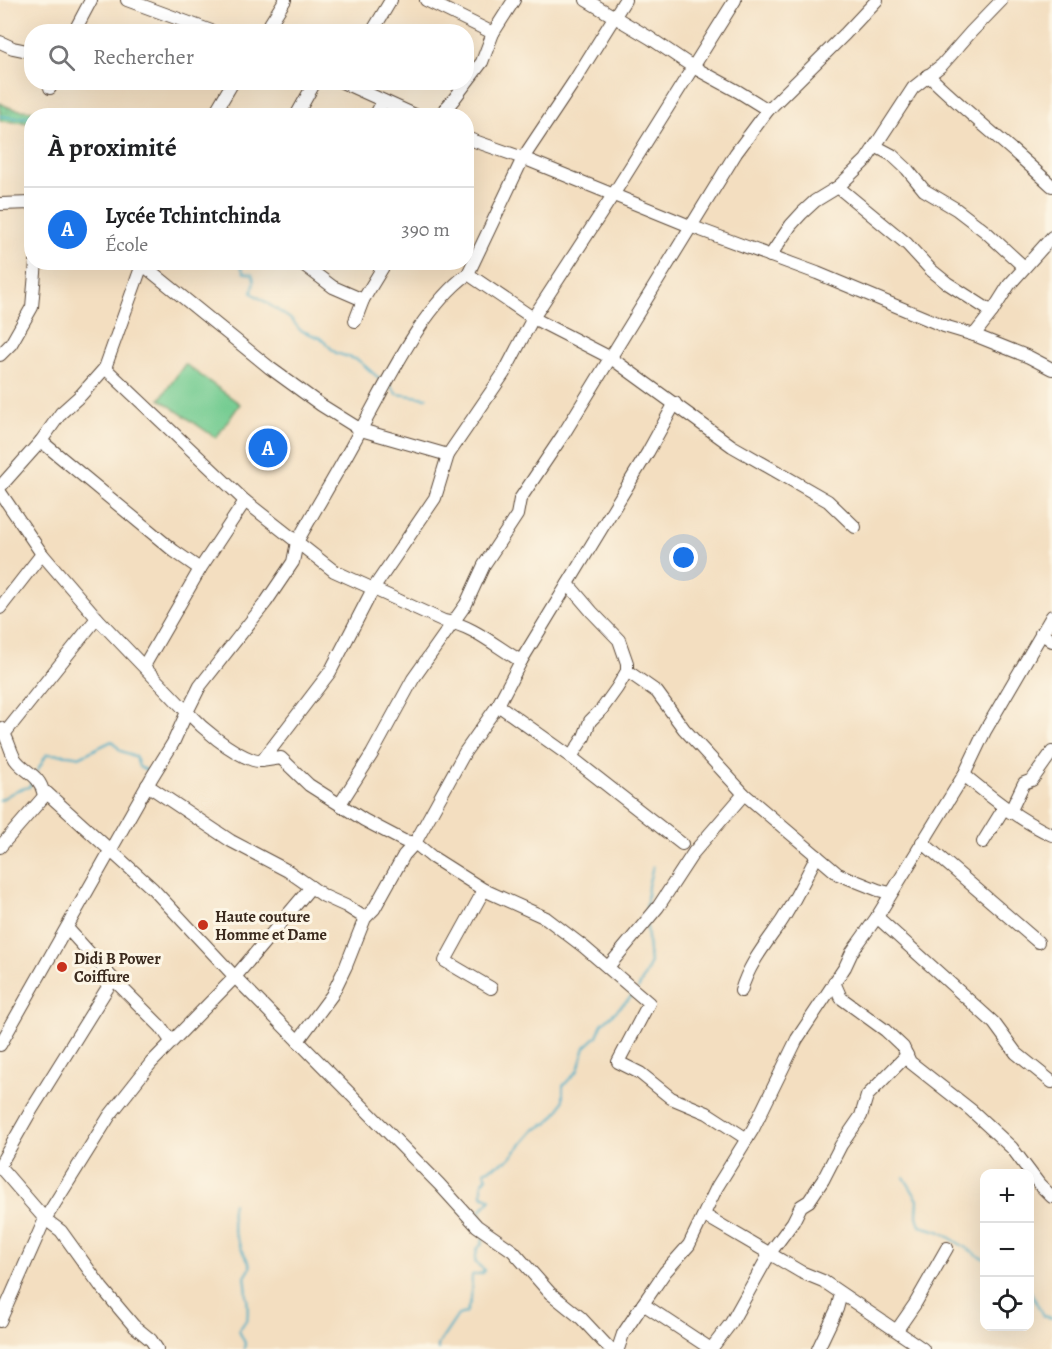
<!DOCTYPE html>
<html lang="fr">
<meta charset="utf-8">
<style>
body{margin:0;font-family:Alegreya,serif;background:#f2f2f2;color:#202124}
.controls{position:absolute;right:18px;bottom:18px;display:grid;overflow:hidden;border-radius:12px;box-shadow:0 6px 24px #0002}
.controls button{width:54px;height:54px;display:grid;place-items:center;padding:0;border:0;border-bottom:2px solid #e0e0e0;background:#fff;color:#202124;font:30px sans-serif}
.you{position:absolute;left:684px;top:558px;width:21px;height:21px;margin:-15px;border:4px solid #fff;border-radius:50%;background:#1a73e8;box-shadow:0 0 0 9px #1a73e833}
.badge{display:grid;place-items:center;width:39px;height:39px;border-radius:50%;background:#1a73e8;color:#fff;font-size:20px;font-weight:700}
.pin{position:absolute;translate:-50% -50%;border:3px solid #fff;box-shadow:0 2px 6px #0006}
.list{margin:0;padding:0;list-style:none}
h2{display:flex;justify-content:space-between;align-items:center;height:78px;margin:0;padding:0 24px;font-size:26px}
h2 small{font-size:20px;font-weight:400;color:#757577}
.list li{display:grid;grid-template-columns:39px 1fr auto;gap:18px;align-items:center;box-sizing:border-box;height:84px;padding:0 24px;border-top:2px solid #e0e0e0}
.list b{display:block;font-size:22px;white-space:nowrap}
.list p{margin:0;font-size:20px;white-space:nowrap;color:#757577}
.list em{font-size:20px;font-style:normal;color:#757577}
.icon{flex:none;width:33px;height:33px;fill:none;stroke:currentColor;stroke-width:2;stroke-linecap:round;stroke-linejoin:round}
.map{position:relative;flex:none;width:1052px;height:1349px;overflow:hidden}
.search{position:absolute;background:#fff;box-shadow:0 6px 24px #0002;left:24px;top:24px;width:450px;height:66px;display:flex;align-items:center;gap:15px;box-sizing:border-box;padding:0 21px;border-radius:24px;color:#757577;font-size:22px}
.panel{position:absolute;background:#fff;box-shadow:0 6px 24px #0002;left:24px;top:108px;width:450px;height:162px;border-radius:24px}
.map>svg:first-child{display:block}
.wetland{fill:url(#wetland-marsh);stroke:#587b58;stroke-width:1.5}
.pitch{fill:#75cc92;stroke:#587b58;stroke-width:1.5}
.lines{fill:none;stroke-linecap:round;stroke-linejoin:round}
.stream{stroke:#46abc5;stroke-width:2}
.minor-casing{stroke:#574536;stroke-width:14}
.minor{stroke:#fff;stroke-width:12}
.poi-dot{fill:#c8321e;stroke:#fcf5e5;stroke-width:2}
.labels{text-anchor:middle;stroke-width:6;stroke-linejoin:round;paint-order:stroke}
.poi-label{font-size:16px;font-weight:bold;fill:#3b2a1e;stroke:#fcf5e5;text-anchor:start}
</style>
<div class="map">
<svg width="1052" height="1349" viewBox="0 0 1052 1349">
<defs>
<pattern id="wetland-marsh" width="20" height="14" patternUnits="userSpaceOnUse" patternTransform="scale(1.5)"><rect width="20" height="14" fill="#75cc92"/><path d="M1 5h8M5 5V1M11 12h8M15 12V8" fill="none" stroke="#66af7d"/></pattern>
</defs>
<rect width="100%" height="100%" fill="#fcf5e5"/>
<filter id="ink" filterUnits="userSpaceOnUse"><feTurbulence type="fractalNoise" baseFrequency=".0167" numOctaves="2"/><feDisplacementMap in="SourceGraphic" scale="12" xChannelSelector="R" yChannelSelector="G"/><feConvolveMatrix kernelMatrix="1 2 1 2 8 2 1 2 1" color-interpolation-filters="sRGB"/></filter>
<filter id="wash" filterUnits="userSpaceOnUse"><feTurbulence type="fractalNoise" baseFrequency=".008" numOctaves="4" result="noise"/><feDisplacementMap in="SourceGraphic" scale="24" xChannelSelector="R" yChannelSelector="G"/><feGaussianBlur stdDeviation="1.35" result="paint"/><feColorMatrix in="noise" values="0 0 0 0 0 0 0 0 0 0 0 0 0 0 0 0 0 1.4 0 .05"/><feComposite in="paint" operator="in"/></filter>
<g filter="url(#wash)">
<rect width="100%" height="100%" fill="#f3dec0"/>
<!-- wetland -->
<path class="wetland" d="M0,103C22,117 49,106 73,115L32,116L31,123L0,121Z"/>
<!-- pitch -->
<path class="pitch" d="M185,364L240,404L216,438L160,399Z"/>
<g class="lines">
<!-- stream -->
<g class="stream">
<path d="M0,116L16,118L32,116"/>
<path d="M239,262L244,273L252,274C256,280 253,286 252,293L292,320L300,330L320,338L336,353L358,360L382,381"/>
<path d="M390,385L397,394L427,398"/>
<path d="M36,773L47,754C58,755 68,754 79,757L112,741L121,751L136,757L139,767L149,771"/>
<path d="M0,800L17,790L29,787L32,781"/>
<path d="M646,913L648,886L653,866"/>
<path d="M638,989L650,965L647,926"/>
<path d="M904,1177L918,1200L917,1216L920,1226L939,1231L984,1259"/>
<path d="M233,1203C227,1227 241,1247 251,1267L245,1277C246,1281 249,1315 247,1318C245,1323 241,1326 239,1331L245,1343L244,1349"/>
<path d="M482,1225L480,1211L491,1199L482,1195V1183L487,1177L484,1171L508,1160L534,1130L548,1123L559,1110L563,1101V1086L578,1070L585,1047L597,1036L602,1024L632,996"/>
<path d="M1030,1290L1043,1316L1052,1318"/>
<path d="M438,1349V1345L458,1315L466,1313L471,1300L472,1275L483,1273L484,1270L475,1262L477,1249L482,1244L483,1236"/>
</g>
</g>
</g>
<g filter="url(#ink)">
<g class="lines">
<!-- minor casing -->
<g class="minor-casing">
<g id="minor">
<path d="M127,0L214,32"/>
<path d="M426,0L493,33"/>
<path d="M586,0L650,38L693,67L739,92L768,110"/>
<path d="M625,0L575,80L523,158L468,274L533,318L611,358L732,446L828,501L855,527"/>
<path d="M74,32L91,0"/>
<path d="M265,32L285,0"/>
<path d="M372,32L391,0"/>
<path d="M0,42L13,48L32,52"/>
<path d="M928,75C968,114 1012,148 1052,186"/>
<path d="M342,82L417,116"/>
<path d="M50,88L51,82"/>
<path d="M213,116L233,82"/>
<path d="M296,116L315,82"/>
<path d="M375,116L383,101"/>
<path d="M439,116L454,99L482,62L493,33L514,0"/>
<path d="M466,138L523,158L690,226L817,273L944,326L974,335L1029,357L1052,369"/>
<path d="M875,146L892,155L907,169L924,190L956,209L986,232L1024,267"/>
<path d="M838,187L907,244L931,270L947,283L992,312"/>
<path d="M0,204L32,203"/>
<path d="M770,256L791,225L802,213L815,201L838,187L866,160L913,88L942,65L971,32L1001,1"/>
<path d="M143,262L105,368L245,501L334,571L444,621C473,625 496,647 521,661"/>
<path d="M300,262L333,287L363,300"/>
<path d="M142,264L270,368L321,405L361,430L448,455L504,373L533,318L613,195L735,0"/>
<path d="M468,274C423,306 388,381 361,429C341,467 318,504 297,542L293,562L266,602L200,686L187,712C203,729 230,752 253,760C262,763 273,759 281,758L309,785L364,820L404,841L415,843L432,857L484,890L546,918L584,947L649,1003L618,1062L640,1073L671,1098L707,1113L747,1139"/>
<path d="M355,321L363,300L386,262"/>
<path d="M974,335L992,312L1009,285L1052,237"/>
<path d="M0,355L11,344L32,307L36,262"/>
<path d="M41,441L174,551L200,569"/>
<path d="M0,487L41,441L61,413L81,395L105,368"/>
<path d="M0,492L42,554L97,618L187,712L173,743L152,777L0,1045"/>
<path d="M568,584L592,612L619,640L627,663V671L617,688L602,709L590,721L584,737L571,757"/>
<path d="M0,608L42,554"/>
<path d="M1041,633L1052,641"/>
<path d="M144,666L200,569L245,501"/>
<path d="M627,671L657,692L684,729L744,794L817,856L838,874L878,890L890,893"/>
<path d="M498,705L571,757L682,844"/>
<path d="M0,728C8,736 9,749 15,759C24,772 40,775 43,792L47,793"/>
<path d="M5,733L97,618"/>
<path d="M262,761L330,672L373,589L435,498L448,455"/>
<path d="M964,775C992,798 1019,820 1052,835"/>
<path d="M147,785L231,841L288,871L324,896L346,906L365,918"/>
<path d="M340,804L372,754L413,679L466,604L484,565L517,515L520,499L563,435L736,153L768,110L845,34L877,0"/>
<path d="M1010,812L1024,783L1032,780L1052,752"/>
<path d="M922,842L1038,942"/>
<path d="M983,842L1004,808"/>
<path d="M0,847L47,793L153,889L235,977L439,1184L477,1226L513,1251L550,1293L581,1318L610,1349"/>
<path d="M484,890L445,961L491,988"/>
<path d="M877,917L994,1023L1016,1053L1052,1082"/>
<path d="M67,928L113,979L161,1027L171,1041"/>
<path d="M608,967L658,907L694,852L744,794"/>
<path d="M834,982L841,998L885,1030L903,1047L910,1062L971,1110L1012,1148L1039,1184L1052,1197"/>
<path d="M741,991C749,964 765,945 781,922C794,902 805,878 817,856"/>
<path d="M298,1041L332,995L346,966L365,918L374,909L404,855L415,843L465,752L498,705L521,661L648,452L675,403"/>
<path d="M0,1165L32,1109L113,979"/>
<path d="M0,1167L45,1219L61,1231L102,1288L134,1326L151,1340L157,1349"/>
<path d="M704,1215L801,1272L823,1281L923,1349"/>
<path d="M643,1304L711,1349"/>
<path d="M0,1321L45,1219L110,1115L151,1063L235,977L311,887"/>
<path d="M897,1330L915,1304L947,1248"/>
<path d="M618,1349L623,1334L643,1304L665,1272L689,1245L717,1187L753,1129L797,1039L845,967L852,952L877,917L964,775L985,731L1052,616"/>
<path d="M711,1349L731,1323L770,1253L793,1222L801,1206L809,1201L823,1180L841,1145L861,1116L867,1096L907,1055"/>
<path d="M818,1349L837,1309L841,1294"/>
</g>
</g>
<!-- minor -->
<use href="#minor" class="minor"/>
</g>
</g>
<!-- markers -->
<g class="poi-dot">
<circle cx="203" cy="925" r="6"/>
<circle cx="62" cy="967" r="6"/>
</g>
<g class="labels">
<!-- poi labels -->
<g class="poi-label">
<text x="215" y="922">Haute couture<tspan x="215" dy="18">Homme et Dame</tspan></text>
<text x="74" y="964">Didi B Power<tspan x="74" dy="18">Coiffure</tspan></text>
</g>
</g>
</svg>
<div class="controls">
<button>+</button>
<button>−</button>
<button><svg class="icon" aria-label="locate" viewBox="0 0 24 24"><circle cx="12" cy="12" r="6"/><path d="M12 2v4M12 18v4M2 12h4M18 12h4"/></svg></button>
</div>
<div class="you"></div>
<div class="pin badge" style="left:268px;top:448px">A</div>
<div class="search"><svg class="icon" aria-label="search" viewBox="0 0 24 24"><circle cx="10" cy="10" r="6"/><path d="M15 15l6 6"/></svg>Rechercher</div>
<section class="panel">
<h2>À proximité<small></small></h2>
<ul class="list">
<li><span class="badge">A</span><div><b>Lycée Tchintchinda</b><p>École</p></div><em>390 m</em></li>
</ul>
</section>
</div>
